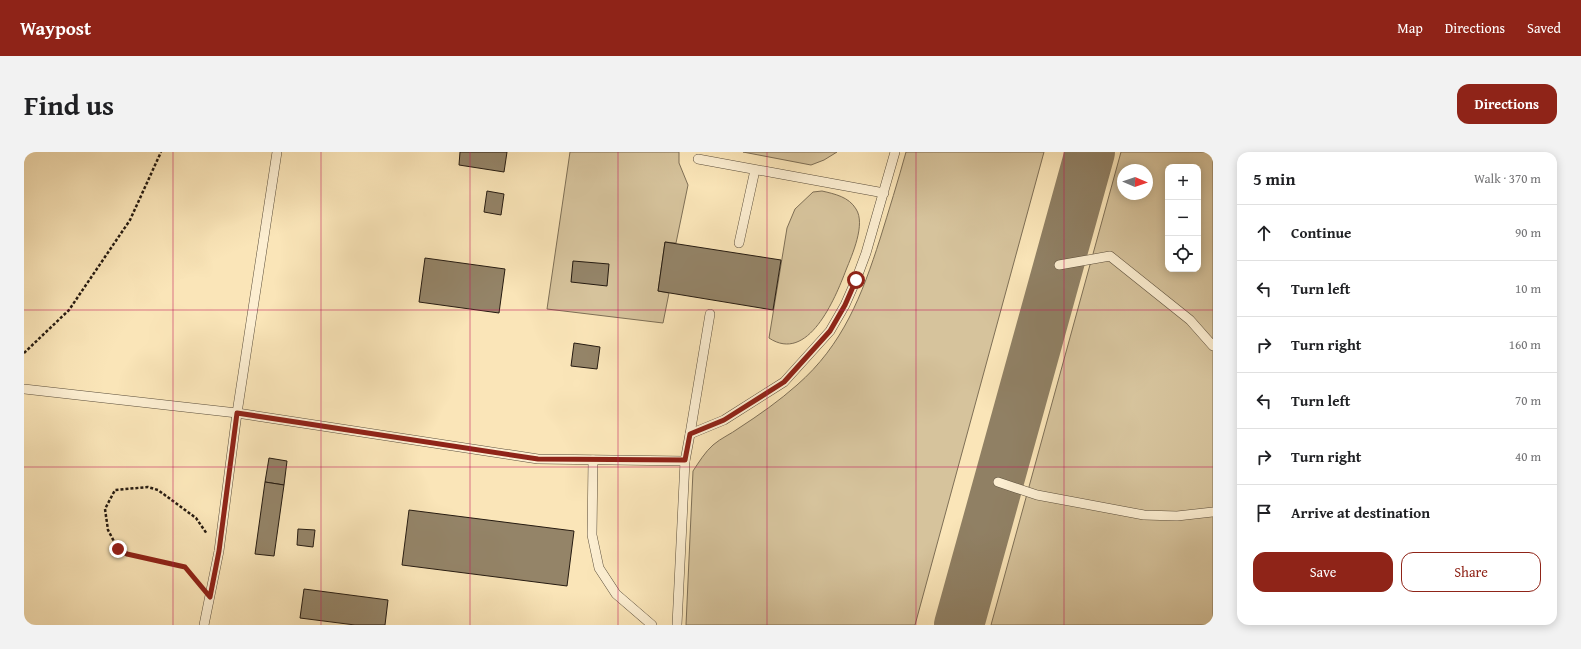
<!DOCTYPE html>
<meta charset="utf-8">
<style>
body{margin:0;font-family:"Gentium Book Plus",serif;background:#f2f2f2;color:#202124}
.controls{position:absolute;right:12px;top:12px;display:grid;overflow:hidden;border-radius:8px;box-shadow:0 2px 10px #0003}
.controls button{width:36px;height:36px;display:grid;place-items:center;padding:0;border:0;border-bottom:1px solid #e0e0e0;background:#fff;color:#202124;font:20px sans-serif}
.compass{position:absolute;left:1093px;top:12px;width:36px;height:36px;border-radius:50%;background:#fff;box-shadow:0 2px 10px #0003;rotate:92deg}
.stop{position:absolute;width:12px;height:12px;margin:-9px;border:3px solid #8f2418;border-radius:50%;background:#fff}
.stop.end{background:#8f2418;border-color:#fff;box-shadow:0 1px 4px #0008}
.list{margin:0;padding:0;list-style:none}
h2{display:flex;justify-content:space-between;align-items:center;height:52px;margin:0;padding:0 16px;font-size:17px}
h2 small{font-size:13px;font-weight:400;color:#757577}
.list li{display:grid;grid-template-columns:26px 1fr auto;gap:12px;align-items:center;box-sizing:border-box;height:56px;padding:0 16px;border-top:1px solid #e0e0e0}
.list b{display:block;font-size:15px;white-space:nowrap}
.list em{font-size:13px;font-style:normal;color:#757577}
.actions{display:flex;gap:8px;padding:12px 16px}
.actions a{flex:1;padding:9px 0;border:1px solid #8f2418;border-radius:12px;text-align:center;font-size:14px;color:#8f2418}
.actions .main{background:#8f2418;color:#fff}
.icon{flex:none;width:22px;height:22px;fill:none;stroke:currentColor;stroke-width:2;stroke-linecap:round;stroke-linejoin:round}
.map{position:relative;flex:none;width:1189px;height:473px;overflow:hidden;border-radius:12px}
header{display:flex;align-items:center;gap:24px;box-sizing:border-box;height:56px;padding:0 20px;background:#8f2418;color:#fff}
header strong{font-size:19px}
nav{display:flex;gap:22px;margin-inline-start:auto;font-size:14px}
.intro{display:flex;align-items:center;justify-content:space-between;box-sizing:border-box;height:96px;padding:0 24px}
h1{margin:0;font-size:28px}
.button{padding:10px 18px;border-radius:12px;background:#8f2418;color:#fff;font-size:14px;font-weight:700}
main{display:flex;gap:24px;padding:0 24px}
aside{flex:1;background:#fff;border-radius:12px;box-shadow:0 2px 10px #0003}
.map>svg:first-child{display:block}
.green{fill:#d6c39c;stroke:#7e6f56;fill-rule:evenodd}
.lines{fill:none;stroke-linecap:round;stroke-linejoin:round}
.taxiway{stroke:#908064;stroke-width:50}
.building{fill:#948468;stroke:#261b11}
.lane-casing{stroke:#5b4e3b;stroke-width:10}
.path{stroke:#261b11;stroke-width:2.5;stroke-dasharray:3 2;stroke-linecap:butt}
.lane{stroke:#fceed1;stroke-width:9}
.route{stroke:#8f2418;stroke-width:5}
.grid{fill:none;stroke:#c2185b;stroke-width:1;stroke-opacity:0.55}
</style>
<header>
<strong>Waypost</strong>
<nav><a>Map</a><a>Directions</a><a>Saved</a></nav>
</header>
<div class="intro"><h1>Find us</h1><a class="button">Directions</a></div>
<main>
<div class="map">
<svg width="1189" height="473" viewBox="0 0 1189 473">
<rect width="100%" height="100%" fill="#fae5b8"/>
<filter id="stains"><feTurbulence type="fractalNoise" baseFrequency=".005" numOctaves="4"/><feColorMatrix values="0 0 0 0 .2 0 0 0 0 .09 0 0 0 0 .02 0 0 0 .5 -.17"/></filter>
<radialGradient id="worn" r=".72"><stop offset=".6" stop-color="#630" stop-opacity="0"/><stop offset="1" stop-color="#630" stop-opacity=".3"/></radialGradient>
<!-- green -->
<g class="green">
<path d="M546,0H655V11L664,33L652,91L641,90L634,139L645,141L639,171L523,157Z"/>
<path d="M719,0H813L800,8L787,13Z"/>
<path d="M882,0H1020L891,473H662L669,319C675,310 681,300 689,293C697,286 707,282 715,276C735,263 755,249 773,233C819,193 838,143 856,87C865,58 874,29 882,0Z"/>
<path d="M1097,0H1189V473H967ZM1144,15H1174V117H1144ZM1099,18H1123V42H1099Z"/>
<path d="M798,39C811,42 825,45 832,57C842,72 828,103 822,118C811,147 784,212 745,186L763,76L771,57L789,40Z"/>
</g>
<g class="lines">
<!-- taxiway -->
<path class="taxiway" d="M935,473L1066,0"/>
</g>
<!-- building -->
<g class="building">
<path d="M436,0H483L480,20L435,13Z"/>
<path d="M463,39L480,42L477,63L460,60Z"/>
<path d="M641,90L757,108L749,158L634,139Z"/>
<path d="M401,106L481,117L475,161L395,150Z"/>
<path d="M549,109L585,112L583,134L547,130Z"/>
<path d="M550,191L576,195L573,217L547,214Z"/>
<path d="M245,306L263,309L260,333L241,330Z"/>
<path d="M241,330L260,333L250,404L231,402Z"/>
<path d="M385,358L550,379L543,434L378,413Z"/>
<path d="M274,377L291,378L289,395L273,393Z"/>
<path d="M280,437L364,448L361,473H331L276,466Z"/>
</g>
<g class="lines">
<!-- lane casing -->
<g class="lane-casing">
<g id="lane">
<path d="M674,7L860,41"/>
<path d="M715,91L731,18"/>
<path d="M1035,113L1086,104L1166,168L1189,194"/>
<path d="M0,237L213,261L514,307L661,309"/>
<path d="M666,282L686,162"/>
<path d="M569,308L568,383L575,416L592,442L628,473"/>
<path d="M974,330L1013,343L1120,363L1153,364L1189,360"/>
<path d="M180,473L195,399L213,261L253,0"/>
<path d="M653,473L661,309L666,282L700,268L760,230L806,179L821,153L832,128L842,101L871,0"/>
</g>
</g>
<!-- path -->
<g class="path">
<path d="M0,201L45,158L106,68L137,0"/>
<path d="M174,431L161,415L103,402L94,397L84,378L81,357L91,338L124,335L134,338L172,366L183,382"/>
</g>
<!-- lane -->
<use href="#lane" class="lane"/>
</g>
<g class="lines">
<!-- route -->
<path class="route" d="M94,397L103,402L161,415L186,445L195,399L213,261L514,307L661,308L666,282L700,268L760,230L806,179L821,153L832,128"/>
</g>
<!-- grid -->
<path class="grid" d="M149,0V473M297,0V473M446,0V473M594,0V473M743,0V473M892,0V473M1040,0V473M0,158H1189M0,315H1189"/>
<rect width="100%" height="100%" filter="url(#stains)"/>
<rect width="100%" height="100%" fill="url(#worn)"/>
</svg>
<div class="controls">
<button>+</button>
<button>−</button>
<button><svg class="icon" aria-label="locate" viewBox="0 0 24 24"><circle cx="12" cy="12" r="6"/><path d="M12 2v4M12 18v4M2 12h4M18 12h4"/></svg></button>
</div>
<svg class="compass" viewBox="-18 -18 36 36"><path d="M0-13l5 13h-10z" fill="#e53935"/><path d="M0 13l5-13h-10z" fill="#757577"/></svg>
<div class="stop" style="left:832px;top:128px"></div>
<div class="stop end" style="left:94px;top:397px"></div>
</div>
<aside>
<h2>5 min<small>Walk · 370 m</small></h2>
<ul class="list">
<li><svg class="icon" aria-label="ahead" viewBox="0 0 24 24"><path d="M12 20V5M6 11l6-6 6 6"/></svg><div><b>Continue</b></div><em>90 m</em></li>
<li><svg class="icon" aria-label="left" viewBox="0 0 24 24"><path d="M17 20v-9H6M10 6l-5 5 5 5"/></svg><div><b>Turn left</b></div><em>10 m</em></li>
<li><svg class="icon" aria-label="right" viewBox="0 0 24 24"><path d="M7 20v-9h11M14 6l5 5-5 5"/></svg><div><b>Turn right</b></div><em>160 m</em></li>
<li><svg class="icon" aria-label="left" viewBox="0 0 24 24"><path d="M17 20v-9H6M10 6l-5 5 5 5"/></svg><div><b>Turn left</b></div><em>70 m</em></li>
<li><svg class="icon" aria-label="right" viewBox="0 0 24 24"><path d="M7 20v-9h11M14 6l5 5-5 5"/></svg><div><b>Turn right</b></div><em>40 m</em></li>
<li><svg class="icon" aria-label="arrive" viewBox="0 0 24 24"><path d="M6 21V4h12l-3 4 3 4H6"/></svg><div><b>Arrive at destination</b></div></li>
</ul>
<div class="actions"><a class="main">Save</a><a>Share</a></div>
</aside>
</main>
